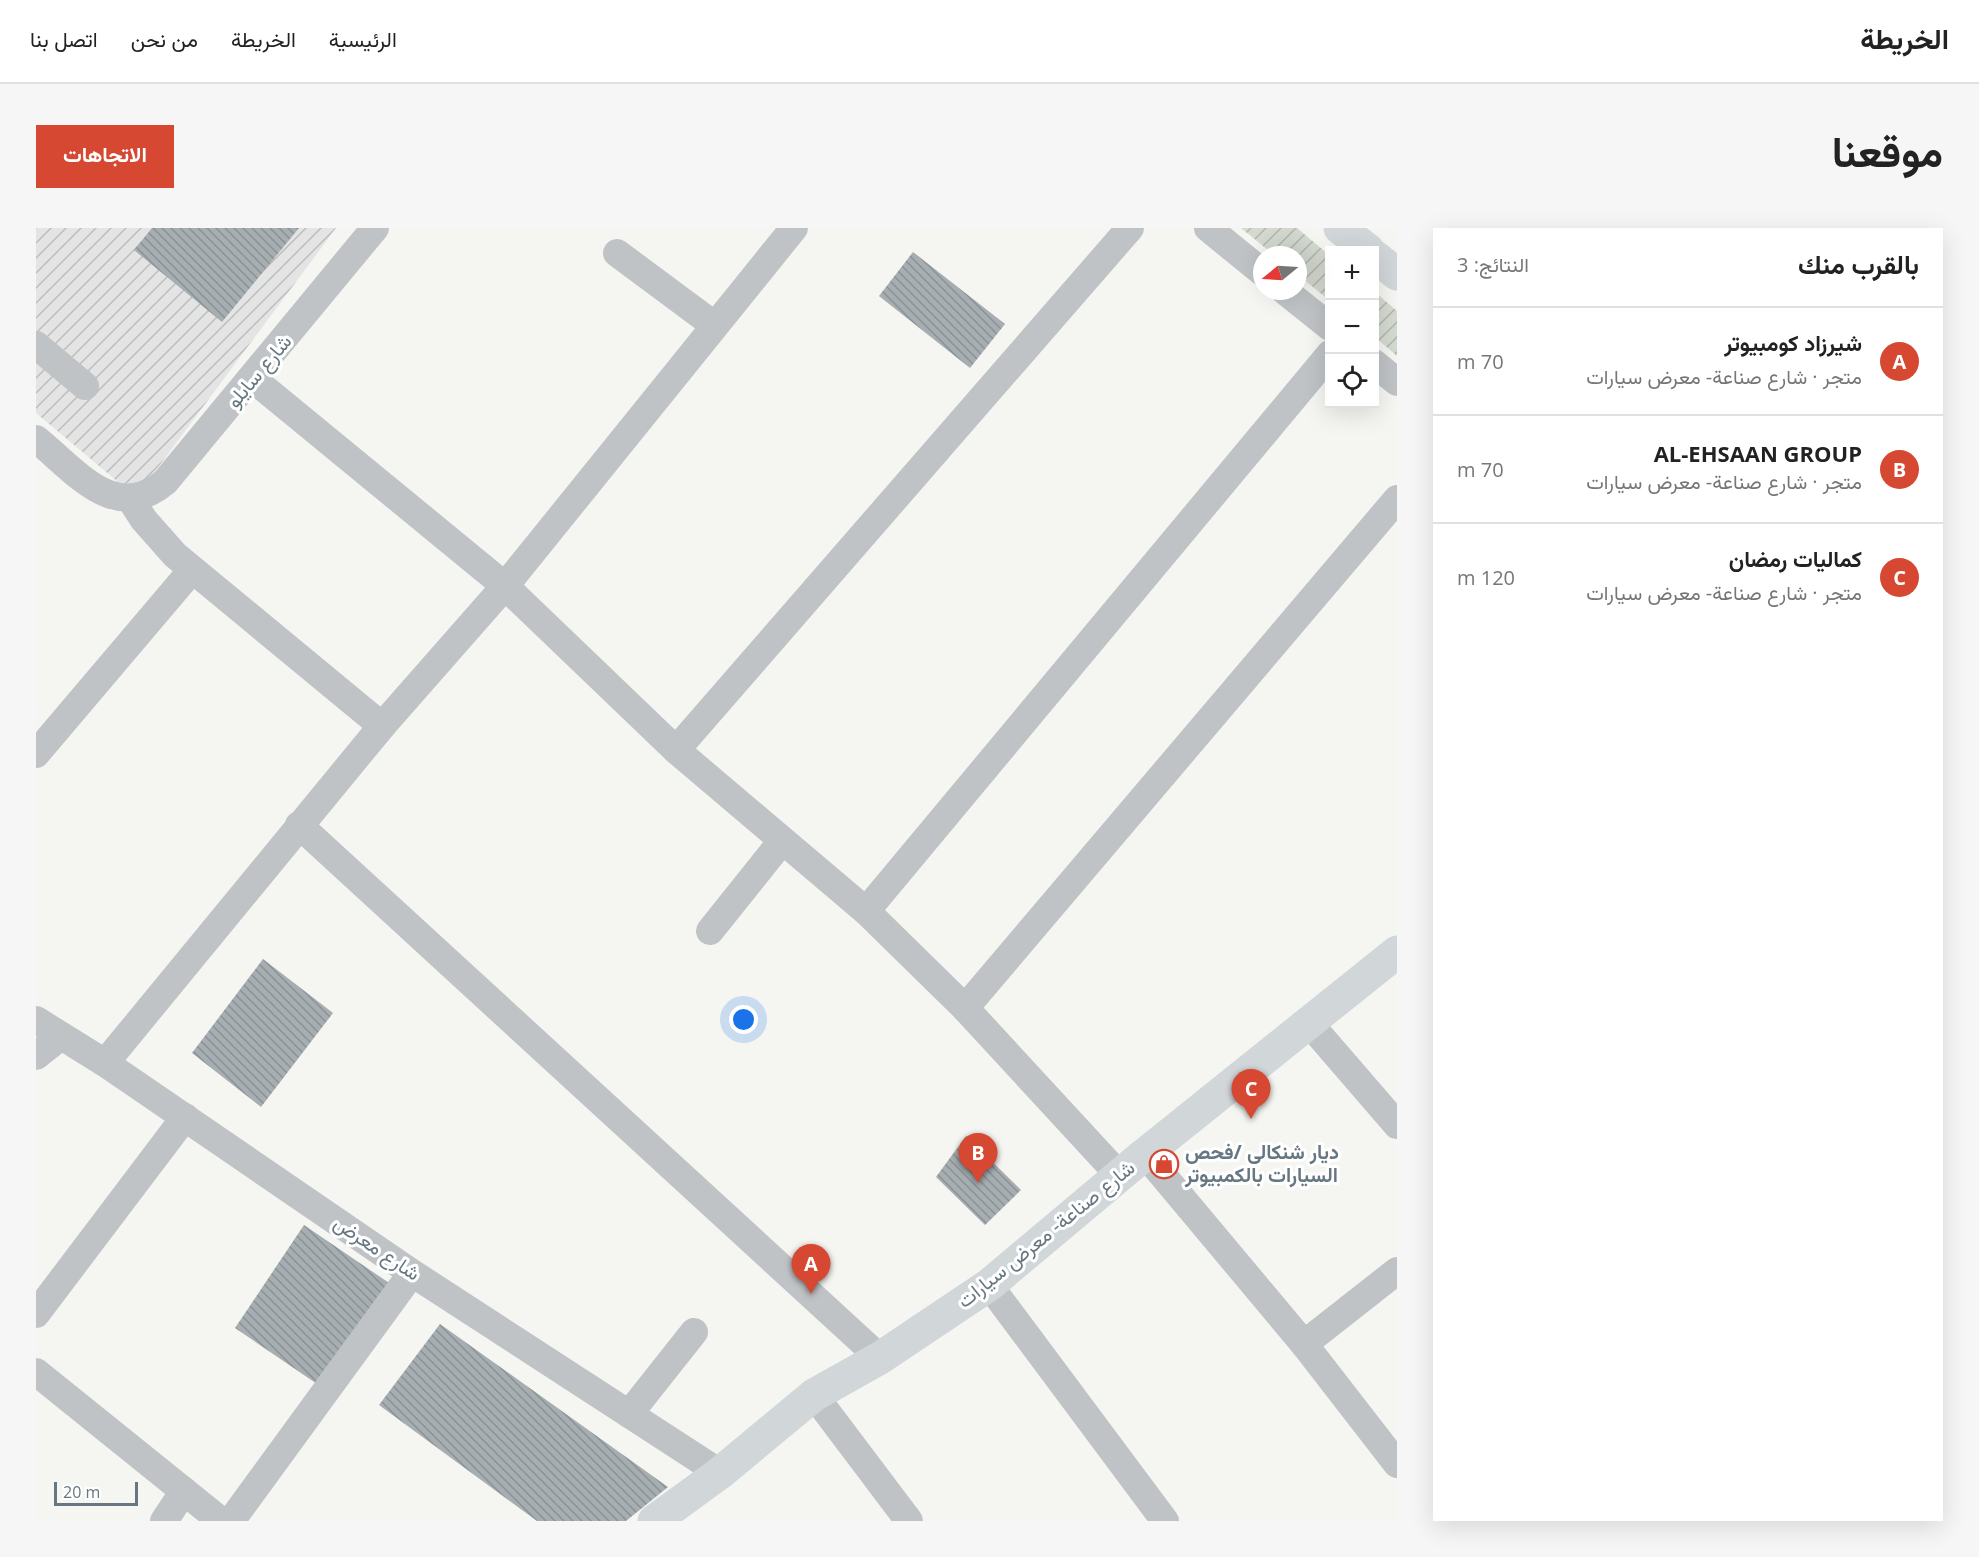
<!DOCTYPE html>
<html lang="ar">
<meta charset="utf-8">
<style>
body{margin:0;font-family:"Open Sans",Vazirmatn,sans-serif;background:#f6f6f6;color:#222;direction:rtl}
.controls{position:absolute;right:18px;top:18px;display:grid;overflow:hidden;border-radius:0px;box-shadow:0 6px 24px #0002}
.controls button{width:54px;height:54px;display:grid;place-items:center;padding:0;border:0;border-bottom:2px solid #e0e0e0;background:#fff;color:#222;font:30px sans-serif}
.compass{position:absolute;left:1217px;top:18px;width:54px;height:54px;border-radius:50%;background:#fff;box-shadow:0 6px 24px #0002;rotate:252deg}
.scale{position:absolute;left:18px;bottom:15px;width:84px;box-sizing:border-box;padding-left:6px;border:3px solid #667781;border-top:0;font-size:16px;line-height:21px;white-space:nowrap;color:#667781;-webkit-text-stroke:4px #fff;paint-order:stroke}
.you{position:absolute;left:708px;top:792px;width:21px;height:21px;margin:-15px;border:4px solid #fff;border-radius:50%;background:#1a73e8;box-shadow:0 0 0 9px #1a73e833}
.badge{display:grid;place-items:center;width:39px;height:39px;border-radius:50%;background:#d64831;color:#fff;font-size:20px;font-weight:700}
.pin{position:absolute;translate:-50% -50px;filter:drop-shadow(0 2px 3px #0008)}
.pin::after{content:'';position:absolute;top:32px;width:21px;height:18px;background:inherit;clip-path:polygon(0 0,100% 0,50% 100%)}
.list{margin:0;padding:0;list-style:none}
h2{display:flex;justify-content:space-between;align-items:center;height:78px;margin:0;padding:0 24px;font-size:26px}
h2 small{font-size:20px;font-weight:400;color:#767676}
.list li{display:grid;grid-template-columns:39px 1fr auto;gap:18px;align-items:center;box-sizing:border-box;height:108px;padding:0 24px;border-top:2px solid #e0e0e0}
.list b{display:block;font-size:22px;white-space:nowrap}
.list p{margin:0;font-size:20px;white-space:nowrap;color:#767676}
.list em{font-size:20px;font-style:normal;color:#767676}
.icon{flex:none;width:33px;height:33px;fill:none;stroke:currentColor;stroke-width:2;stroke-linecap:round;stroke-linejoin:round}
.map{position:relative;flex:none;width:1361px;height:1293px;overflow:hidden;direction:ltr;border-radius:0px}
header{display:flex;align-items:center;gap:36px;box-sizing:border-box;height:84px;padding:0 30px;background:#fff;border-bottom:2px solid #e0e0e0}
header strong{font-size:28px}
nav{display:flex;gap:33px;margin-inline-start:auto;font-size:21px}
.intro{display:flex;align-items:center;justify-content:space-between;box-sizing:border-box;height:144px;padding:0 36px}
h1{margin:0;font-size:42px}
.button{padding:15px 27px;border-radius:0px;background:#d64831;color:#fff;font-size:21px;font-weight:700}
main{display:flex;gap:36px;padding:0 36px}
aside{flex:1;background:#fff;border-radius:0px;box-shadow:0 6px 24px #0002}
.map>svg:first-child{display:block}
.industrial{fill:url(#industrial-furrows)}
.garden{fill:url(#garden-furrows)}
.building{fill:url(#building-back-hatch)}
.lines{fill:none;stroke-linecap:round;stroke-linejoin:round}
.minor{stroke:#bfc3c6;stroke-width:28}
.major{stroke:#d1d6d9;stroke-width:33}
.labels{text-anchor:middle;stroke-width:6;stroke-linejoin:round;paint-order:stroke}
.street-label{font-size:20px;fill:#667781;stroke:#fff}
.poi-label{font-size:20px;font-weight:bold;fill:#667781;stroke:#fff;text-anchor:start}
</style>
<header>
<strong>الخريطة</strong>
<nav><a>الرئيسية</a><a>الخريطة</a><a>من نحن</a><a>اتصل بنا</a></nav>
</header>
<div class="intro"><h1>موقعنا</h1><a class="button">الاتجاهات</a></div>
<main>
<aside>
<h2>بالقرب منك<small>النتائج: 3</small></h2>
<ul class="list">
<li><span class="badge">A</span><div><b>شيرزاد كومبيوتر</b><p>متجر · شارع صناعة- معرض سيارات</p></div><em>70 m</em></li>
<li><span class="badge">B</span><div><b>AL-EHSAAN GROUP</b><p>متجر · شارع صناعة- معرض سيارات</p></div><em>70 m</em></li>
<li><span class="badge">C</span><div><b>كماليات رمضان</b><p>متجر · شارع صناعة- معرض سيارات</p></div><em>120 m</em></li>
</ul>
</aside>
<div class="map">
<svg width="1361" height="1293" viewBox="0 0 1361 1293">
<defs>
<pattern id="industrial-furrows" width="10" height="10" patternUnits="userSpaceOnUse" patternTransform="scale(1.5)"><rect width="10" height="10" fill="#e3e4e3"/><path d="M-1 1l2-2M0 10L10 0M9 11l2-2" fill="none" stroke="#bcbebd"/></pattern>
<pattern id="garden-furrows" width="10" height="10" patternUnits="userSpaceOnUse" patternTransform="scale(1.5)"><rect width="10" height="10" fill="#d5dad1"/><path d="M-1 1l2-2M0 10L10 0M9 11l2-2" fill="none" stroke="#b1b6af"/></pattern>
<pattern id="building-back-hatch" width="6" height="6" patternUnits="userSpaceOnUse" patternTransform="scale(1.5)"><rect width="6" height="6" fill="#a6aeb2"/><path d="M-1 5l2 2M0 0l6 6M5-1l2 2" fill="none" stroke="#8b9296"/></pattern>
</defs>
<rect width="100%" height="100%" fill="#f5f5f2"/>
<!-- industrial -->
<path class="industrial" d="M0,0H300L100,269L0,185Z"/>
<!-- garden -->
<g class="garden">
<path d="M1205,0H1261L1293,27V72L1262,47V27H1238Z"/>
<path d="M1339,64L1361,83V128L1339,109Z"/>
</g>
<!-- building -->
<g class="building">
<path d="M116,0H263L186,94L98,22Z"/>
<path d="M877,24L969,96L934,140L843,68Z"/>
<path d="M227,731L297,785L225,879L156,825Z"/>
<path d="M930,908L985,962L949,997L900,949Z"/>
<path d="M268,997L356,1057L287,1160L199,1100Z"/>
<path d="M404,1096L632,1259L590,1293H501L343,1177Z"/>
</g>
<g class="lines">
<!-- minor -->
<g class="minor">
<path d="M758,0L469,358L640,522L830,683L929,780L1084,948"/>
<path d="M1172,0L1226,44"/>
<path d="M581,25L678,97"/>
<path d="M1249,63L1294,99"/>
<path d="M0,117L49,158"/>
<path d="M1338,135L1361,154"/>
<path d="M0,211C40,243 78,296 129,254L339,0"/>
<path d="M95,272L108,292L139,327L346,498"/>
<path d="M640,522L1094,0"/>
<path d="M0,526L156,342"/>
<path d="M263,597L844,1130"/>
<path d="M830,683L1294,126"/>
<path d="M674,703L746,613"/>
<path d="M929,780L1361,271"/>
<path d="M0,792L69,835L376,1045L684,1245"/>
<path d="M1273,795L1361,897"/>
<path d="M0,828L25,808"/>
<path d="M69,835L346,498L469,358L217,151"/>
<path d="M1109,926L1268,1116L1361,1236"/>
<path d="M953,1057L1129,1293"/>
<path d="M0,1086L149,889"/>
<path d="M1268,1116L1361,1043"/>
<path d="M0,1144L185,1293"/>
<path d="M778,1167L873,1293"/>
<path d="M593,1186L658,1104"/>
<path d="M128,1293L148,1263"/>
<path d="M195,1293L376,1045"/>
</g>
<!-- major -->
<g class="major">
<path d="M1304,0L1332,22"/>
<path d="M1338,28L1361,46"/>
<path d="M618,1293L684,1245L778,1167L844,1130L953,1057L1109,926L1361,724"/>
</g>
</g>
<!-- icons -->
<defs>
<g id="shop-ring" transform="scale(1.5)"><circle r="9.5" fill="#fff" stroke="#d64831" stroke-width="1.5"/><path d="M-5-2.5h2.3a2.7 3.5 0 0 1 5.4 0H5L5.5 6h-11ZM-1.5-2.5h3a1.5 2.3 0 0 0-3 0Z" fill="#d64831"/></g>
</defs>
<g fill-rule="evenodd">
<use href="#shop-ring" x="1128" y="936"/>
</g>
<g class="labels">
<!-- street labels -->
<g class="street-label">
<text transform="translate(223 143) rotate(-50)" y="7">شارع سايلو</text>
<text transform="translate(1010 1006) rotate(-39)" y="7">شارع صناعة- معرض سيارات</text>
<text transform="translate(341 1020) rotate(34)" y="7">شارع معرض</text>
</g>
<!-- poi labels -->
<g class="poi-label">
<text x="1149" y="931">ديار شنكالي /فحص<tspan x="1149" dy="23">السيارات بالكمبيوتر</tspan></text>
</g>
</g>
</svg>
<div class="controls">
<button>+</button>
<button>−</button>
<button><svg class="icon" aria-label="locate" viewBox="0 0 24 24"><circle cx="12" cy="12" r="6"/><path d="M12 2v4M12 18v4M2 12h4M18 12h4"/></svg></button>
</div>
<svg class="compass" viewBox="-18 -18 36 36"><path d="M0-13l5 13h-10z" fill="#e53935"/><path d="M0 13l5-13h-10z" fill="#767676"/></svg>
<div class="scale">20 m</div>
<div class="you"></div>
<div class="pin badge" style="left:775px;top:1066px">A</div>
<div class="pin badge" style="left:942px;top:955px">B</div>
<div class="pin badge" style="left:1215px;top:891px">C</div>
</div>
</main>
